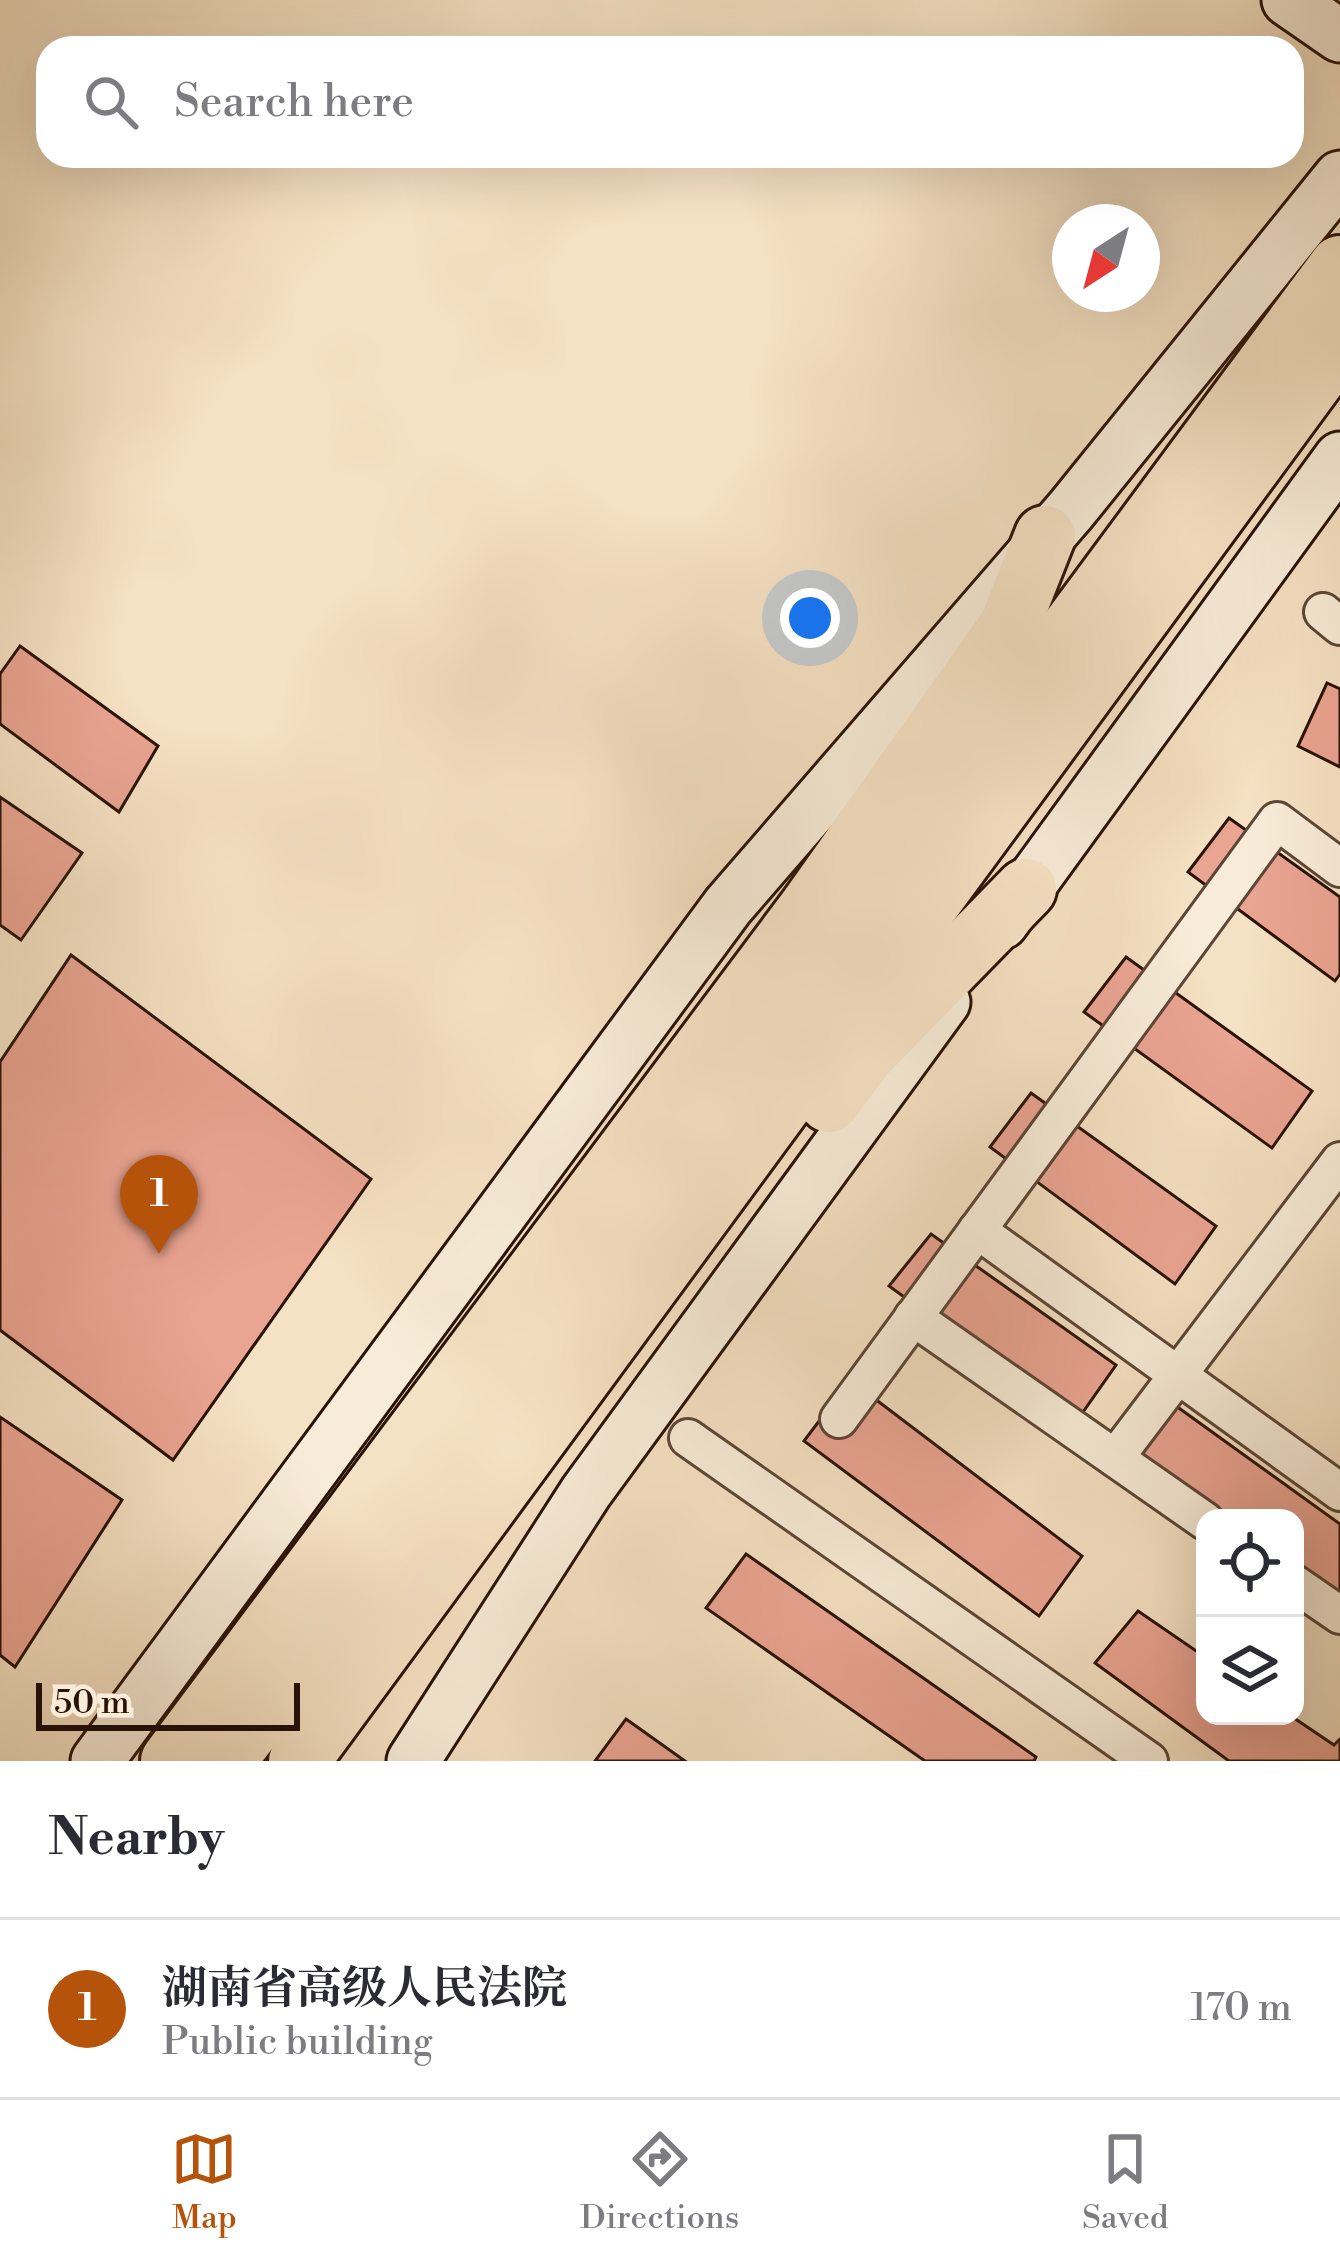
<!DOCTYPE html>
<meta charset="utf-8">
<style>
body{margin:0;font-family:"Libre Bodoni","Noto Serif SC",serif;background:#f7f7f7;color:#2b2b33}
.controls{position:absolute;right:36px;bottom:36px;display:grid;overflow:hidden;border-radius:24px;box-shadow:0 12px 48px #0002}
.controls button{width:108px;height:108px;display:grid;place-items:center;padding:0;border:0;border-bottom:3px solid #e1e1e2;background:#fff;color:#2b2b33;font:60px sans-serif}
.compass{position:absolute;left:1052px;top:204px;width:108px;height:108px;border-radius:50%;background:#fff;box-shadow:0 12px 48px #0002;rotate:216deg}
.scale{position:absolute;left:36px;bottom:30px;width:264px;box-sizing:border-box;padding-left:12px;border:6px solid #291208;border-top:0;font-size:33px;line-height:42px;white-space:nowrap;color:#291208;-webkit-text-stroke:9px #f8ecd8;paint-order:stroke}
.you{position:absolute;left:810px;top:618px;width:42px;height:42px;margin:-30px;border:9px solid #fff;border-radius:50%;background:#1a73e8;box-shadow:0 0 0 18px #1a73e833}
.badge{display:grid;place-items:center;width:78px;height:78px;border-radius:50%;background:#b45309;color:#fff;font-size:39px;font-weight:700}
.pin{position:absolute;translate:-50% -99px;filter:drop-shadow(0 3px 6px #0008)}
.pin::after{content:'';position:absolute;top:63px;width:42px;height:36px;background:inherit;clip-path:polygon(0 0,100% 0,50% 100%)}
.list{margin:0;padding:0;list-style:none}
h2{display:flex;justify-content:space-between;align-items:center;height:156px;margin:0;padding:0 48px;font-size:51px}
h2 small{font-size:39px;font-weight:400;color:#7c7c81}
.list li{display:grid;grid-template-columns:78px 1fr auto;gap:36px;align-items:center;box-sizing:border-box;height:180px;padding:0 48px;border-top:3px solid #e1e1e2}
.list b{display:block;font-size:45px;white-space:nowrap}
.list p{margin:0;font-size:39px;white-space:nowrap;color:#7c7c81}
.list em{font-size:39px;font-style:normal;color:#7c7c81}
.icon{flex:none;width:66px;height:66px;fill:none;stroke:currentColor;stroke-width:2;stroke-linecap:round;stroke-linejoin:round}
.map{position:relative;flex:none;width:1340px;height:1761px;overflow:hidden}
.search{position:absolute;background:#fff;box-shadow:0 12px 48px #0002;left:36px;right:36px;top:36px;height:132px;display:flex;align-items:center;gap:30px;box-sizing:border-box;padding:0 42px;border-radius:36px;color:#7c7c81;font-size:45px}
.sheet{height:336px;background:#fff}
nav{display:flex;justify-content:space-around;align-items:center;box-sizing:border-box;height:168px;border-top:3px solid #e1e1e2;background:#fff;font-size:33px;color:#7c7c81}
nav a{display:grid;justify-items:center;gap:6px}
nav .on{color:#b45309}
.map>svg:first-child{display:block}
.building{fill:#eaa492;stroke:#291208;stroke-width:3}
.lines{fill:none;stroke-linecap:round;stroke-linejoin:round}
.minor-casing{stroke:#5c4637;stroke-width:42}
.secondary-casing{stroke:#291208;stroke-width:57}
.trunk-casing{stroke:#291208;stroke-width:66}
.minor{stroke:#f8ecd8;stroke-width:36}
.secondary{stroke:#f8ecd8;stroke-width:51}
.trunk{stroke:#f5e1c3;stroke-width:60}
</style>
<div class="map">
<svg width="1340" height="1761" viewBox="0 0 1340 1761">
<rect width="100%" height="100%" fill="#f5e1c3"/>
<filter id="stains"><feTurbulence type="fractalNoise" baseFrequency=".00167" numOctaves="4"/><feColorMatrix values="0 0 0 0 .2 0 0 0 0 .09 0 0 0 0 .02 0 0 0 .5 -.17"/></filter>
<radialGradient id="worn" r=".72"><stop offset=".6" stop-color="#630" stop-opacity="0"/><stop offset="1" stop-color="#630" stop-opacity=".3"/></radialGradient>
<!-- building -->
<g class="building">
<path d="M20,646L158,746L119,812L0,724V674Z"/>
<path d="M1327,683L1340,689V767L1298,746Z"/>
<path d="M0,797L82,853L21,940L0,925Z"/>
<path d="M1229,818L1340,897V974L1335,981L1188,872Z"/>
<path d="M71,955L371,1179L173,1460L0,1330V1062Z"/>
<path d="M1126,957L1312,1091L1272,1148L1084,1012Z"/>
<path d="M1031,1093L1216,1226L1175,1284L990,1147Z"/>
<path d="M931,1234L1116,1365L1076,1422L889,1286Z"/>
<path d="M850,1380L1082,1556L1039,1616L804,1441Z"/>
<path d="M1158,1393L1340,1524V1605L1295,1573V1518H1220L1119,1445Z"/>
<path d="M0,1417L122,1500L15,1667L0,1655Z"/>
<path d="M746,1554L1036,1757L1034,1761H925L706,1608Z"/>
<path d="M1138,1611L1205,1657V1716H1291L1334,1745L1340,1739V1761H1229L1095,1663Z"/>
<path d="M626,1719L685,1761H595Z"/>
</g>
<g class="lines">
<!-- minor casing -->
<g class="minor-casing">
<g id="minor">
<path d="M1323,612L1340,626"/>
<path d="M977,1230L1340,1492"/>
<path d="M913,1317L1205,1521"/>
<path d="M839,1419L1277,821L1340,868"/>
<path d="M688,1438L1149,1761"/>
<path d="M1115,1458L1340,1161"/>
<path d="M1295,1584L1340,1615"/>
</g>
</g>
<!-- secondary casing -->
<g class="secondary-casing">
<g id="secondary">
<path d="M1288,0L1340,36"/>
<path d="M1002,923L1340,458"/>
<path d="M97,1761L728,906L1071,510L1340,177"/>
<path d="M413,1761L586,1492L944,1002"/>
</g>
</g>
<!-- trunk casing -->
<g class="trunk-casing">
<g id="trunk">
<path d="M829,1102L865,1054L1026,889"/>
<path d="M171,1761L810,907L1009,627L1045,536"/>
<path d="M225,1761L855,931L983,748L1340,266"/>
<path d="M299,1761L1340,344"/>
</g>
</g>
<!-- minor -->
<use href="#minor" class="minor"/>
<!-- secondary -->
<use href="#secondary" class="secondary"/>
<!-- trunk -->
<use href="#trunk" class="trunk"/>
</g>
<rect width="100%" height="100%" filter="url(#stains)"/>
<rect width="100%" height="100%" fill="url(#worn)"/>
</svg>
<div class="controls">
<button><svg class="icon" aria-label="locate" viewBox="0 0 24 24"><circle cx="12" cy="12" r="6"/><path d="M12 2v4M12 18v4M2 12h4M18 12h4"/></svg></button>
<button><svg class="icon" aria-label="layers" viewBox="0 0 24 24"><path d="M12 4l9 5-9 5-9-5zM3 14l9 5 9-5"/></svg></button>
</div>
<svg class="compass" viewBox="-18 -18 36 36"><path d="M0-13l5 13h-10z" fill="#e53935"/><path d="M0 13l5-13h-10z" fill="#7c7c81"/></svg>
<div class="scale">50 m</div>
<div class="you"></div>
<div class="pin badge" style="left:159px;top:1254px">1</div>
<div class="search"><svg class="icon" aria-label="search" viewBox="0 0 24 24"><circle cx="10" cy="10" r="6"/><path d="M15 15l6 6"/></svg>Search here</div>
</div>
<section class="sheet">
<h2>Nearby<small></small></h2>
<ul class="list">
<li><span class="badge">1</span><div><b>湖南省高级人民法院</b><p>Public building</p></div><em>170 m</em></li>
</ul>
</section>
<nav>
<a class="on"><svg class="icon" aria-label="map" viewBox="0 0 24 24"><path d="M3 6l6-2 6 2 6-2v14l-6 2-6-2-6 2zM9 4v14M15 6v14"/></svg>Map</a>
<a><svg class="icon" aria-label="directions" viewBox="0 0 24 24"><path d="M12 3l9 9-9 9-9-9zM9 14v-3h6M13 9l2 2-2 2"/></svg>Directions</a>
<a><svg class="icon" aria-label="saved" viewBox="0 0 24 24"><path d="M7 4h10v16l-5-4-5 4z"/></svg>Saved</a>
</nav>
